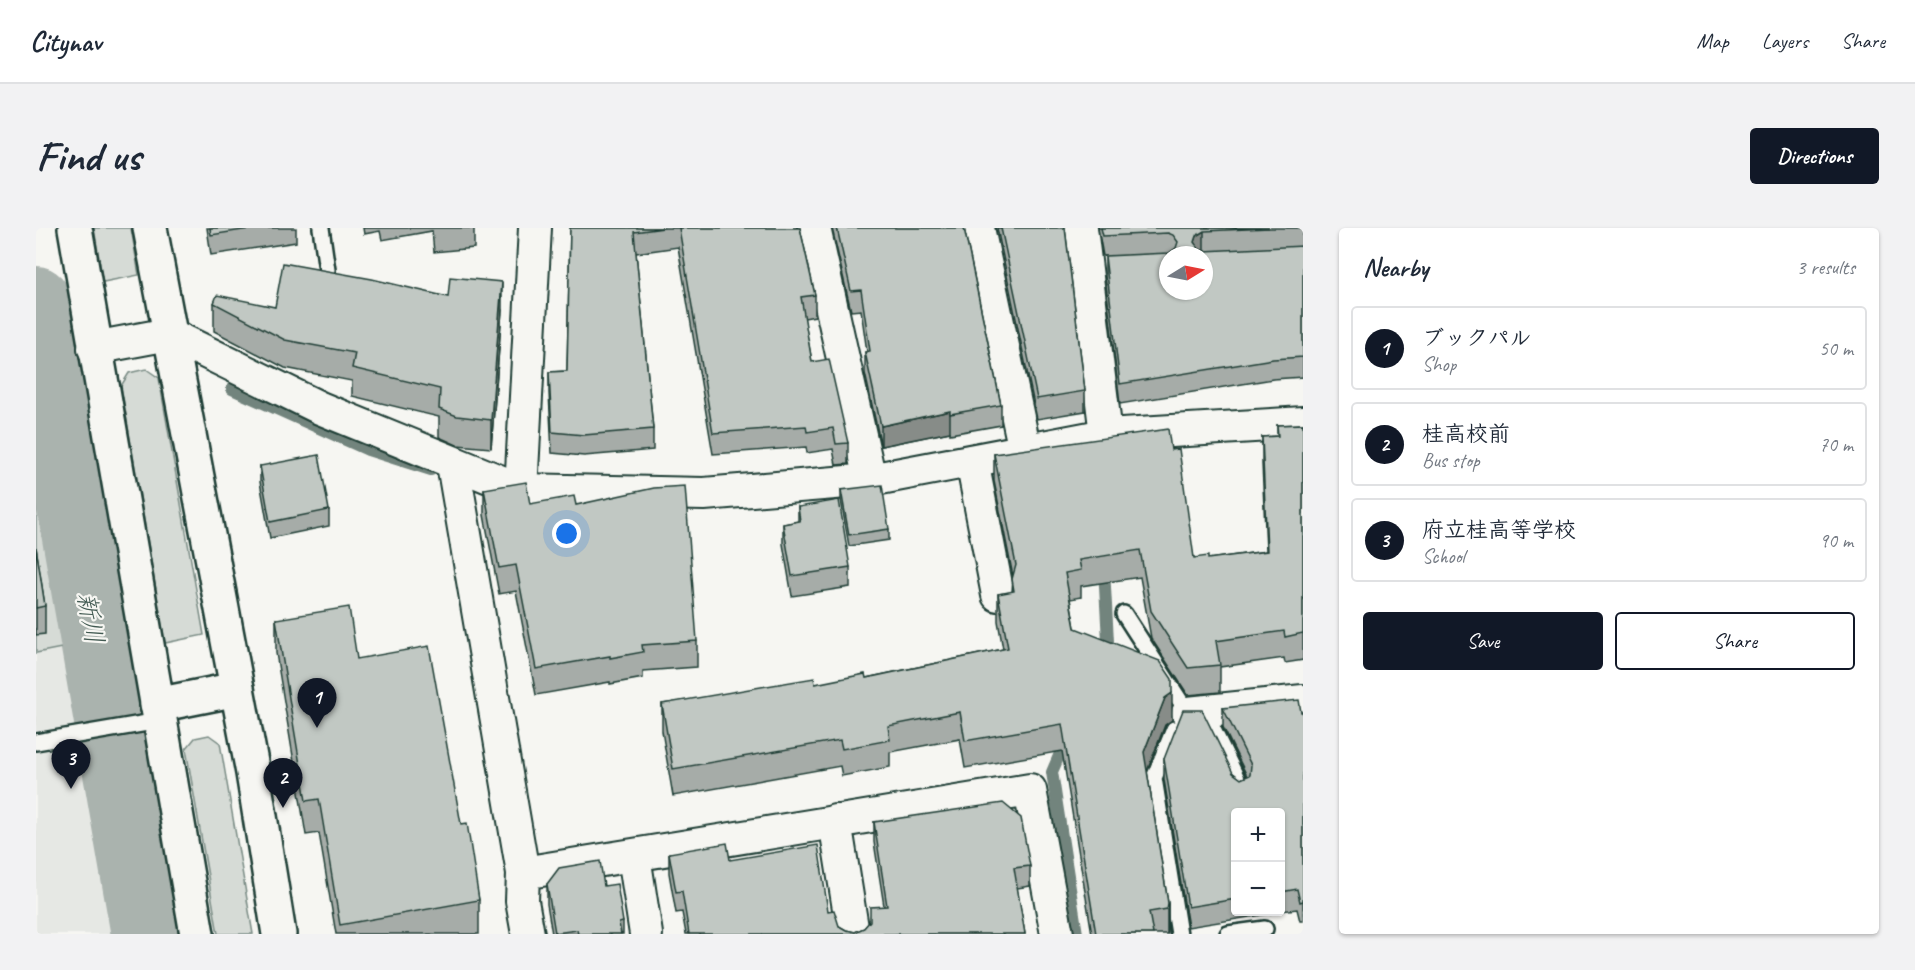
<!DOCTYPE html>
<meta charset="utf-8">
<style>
body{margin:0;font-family:Caveat,"Klee One",sans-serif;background:#f2f2f3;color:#1f2937}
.controls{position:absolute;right:18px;bottom:18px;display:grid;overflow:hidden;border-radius:6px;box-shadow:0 2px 4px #0004}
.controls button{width:54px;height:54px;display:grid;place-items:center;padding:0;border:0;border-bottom:2px solid #e0e1e3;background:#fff;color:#1f2937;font:30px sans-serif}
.compass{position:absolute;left:1123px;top:18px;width:54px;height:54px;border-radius:50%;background:#fff;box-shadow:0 2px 4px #0004;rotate:80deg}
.you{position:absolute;left:531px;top:306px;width:21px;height:21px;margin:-15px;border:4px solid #fff;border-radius:50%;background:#1a73e8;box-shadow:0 0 0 9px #1a73e833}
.badge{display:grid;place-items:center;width:39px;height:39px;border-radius:50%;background:#111827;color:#fff;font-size:20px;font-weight:700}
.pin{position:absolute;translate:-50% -50px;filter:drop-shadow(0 2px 3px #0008)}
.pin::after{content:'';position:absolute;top:32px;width:21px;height:18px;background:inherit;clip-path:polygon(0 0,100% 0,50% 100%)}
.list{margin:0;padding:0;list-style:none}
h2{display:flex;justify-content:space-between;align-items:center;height:78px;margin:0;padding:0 24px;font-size:26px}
h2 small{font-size:20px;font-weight:400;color:#747a83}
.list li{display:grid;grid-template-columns:39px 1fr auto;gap:18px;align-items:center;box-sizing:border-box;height:84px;margin:0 12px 12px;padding:0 12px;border:2px solid #e0e1e3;border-radius:6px}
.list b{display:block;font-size:22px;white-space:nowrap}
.list p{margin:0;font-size:20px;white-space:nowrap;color:#747a83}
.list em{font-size:20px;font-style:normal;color:#747a83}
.actions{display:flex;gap:12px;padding:18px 24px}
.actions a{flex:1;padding:14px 0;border:2px solid #111827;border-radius:6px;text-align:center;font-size:21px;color:#111827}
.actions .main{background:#111827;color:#fff}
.map{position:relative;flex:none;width:1267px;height:706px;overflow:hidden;border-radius:6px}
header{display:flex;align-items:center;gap:36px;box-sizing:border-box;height:84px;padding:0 30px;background:#fff;border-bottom:2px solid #e0e1e3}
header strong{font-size:28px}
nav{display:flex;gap:33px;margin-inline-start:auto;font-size:21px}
.intro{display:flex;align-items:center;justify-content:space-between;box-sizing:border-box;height:144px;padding:0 36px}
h1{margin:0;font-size:42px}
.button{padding:15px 27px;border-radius:6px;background:#111827;color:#fff;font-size:21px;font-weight:700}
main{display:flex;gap:36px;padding:0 36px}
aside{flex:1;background:#fff;border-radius:6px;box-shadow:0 2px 4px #0004}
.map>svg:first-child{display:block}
.built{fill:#e6e8e4}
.green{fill:#d6dbd6;stroke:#7a8c85;stroke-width:1.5}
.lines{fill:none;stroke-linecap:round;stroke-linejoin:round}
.stream{stroke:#72847d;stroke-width:12}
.river{stroke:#aab3ae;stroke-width:70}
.service-casing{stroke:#1f3d34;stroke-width:20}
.minor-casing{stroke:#1f3d34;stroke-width:36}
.tertiary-casing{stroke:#1f3d34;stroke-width:38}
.service{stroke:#f6f6f2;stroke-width:15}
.minor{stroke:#f6f6f2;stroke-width:32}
.tertiary{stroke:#f6f6f2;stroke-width:33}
.wall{fill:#a6aca8;stroke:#1f3d34;stroke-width:1.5}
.shaded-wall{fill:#878c88;stroke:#1f3d34;stroke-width:1.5}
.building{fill:#c1c8c3;stroke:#1f3d34;stroke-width:1.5;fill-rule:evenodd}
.labels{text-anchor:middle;stroke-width:4.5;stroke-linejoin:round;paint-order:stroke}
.water-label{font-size:26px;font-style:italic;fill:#425a52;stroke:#f6f6f2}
</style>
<header>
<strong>Citynav</strong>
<nav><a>Map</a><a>Layers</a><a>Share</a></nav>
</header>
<div class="intro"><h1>Find us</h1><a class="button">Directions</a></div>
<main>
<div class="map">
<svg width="1267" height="706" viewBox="0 0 1267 706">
<rect width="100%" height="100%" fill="#f6f6f2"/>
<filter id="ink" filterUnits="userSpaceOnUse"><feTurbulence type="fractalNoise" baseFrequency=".0167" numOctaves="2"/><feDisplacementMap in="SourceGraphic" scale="12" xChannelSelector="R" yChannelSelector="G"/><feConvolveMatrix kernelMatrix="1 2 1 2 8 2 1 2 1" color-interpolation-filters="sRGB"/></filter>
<g filter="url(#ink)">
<!-- built -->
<path class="built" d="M0,138L46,416L95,706H0Z"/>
<!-- green -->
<g class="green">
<path d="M58,0H95L103,47L67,54Z"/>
<path d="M0,138L46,416L0,425Z"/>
<path d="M110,141L123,150L168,407L129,415L85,158L93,145Z"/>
<path d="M173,507L184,515L217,706H182L150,521L159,510Z"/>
</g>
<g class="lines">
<!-- stream -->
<g class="stream">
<path d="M196,161L332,222L395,242"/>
<path d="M1066,427L1072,413L1068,341"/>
<path d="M1031,509L1016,544L1041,706"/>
</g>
<!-- river -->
<path class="river" d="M0,73L110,706"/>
<!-- service casing -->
<g class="service-casing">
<g id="service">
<path d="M285,0L291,42"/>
<path d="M1088,386L1152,485"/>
<path d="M1169,485L1206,561"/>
<path d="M1138,501L1118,550L1143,706"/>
<path d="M0,514L123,493"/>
<path d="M1192,706L1229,701"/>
</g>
</g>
<!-- minor casing -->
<g class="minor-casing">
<g id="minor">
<path d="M778,0L834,252"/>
<path d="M942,0L989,223"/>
<path d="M1045,0L1070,207"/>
<path d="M58,120L133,106L284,180L485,262L668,266L834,252L1070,207L1267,195"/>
<path d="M936,233L962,367"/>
<path d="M417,236L487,645L486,673L492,706"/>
<path d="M485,262L499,0"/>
<path d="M1152,485L1267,473"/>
<path d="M799,593L817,706"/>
<path d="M598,628L610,706"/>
<path d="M487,645L994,562L1021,706"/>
</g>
</g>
<!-- tertiary casing -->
<g class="tertiary-casing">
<g id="tertiary">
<path d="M39,0L161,706"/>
<path d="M114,0L217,545L243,706"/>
<path d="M121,477L201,461"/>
</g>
</g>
<!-- service -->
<use href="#service" class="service"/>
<!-- minor -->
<use href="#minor" class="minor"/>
<!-- tertiary -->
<use href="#tertiary" class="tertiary"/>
</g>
<!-- wall -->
<g class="wall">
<path d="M171,0H260V14L175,27Z"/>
<path d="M327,0H438V20L398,24L396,3L346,12L344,3L328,6Z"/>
<path d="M534,0H764L779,67V88L768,90L776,134L812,215V236L800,237L797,221L771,225L770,219L677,226L642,19L600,25L617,201V222L548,228L516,225L513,165V144L531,143Z"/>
<path d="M796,0H928L965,177V197L914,206V204L845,218L829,145V124H831L825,82L815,83Z"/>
<path d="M961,0H1029L1049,163V183L1001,191Z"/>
<path d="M1062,0H1267V149L1237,151L1084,176L1069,48V28H1067Z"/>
<path d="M178,75L239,79L466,82L455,220L421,217L403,209V189L316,168V153L249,140L178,103Z"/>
<path d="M1267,196V432L1249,435L1248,430L1184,439V464L1152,467L1115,410L1104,349L1045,358V369L1034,371L1039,400L1136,492L1129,497L1111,543L1132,675V706H1056L1026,523L929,540L924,511L854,524V539L806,548L804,538L637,568L626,503V476L779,456L830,450L967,421L962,393V366L976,364L977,348L958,253V226L1135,222L1158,330L1172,331L1230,323L1226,236V209L1241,208V197Z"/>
<path d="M224,238L293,282V298L234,310L224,254Z"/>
<path d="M448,261L494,276L540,277L661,413V439L607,443V450L574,456V454L500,467L480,363L463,366L448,287Z"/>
<path d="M805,262L853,301V312L813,318L805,272Z"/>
<path d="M762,279L814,339V359L756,368L747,316V296L762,293Z"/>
<path d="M0,319L9,378V406L0,407Z"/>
<path d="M240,391L321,431L425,596L443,672V706H300L283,605L270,607L240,425Z"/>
<path d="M1187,480L1267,484V693H1264L1261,681L1245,683V585H1200V684H1244L1152,699L1128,551V531L1197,545L1205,551L1211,548L1187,499Z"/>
<path d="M838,594L994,638V658L981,660L989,706H650L646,684L640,685L633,645V625L694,632L792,683L803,698L810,702L819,704L828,700L848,678L838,614Z"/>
<path d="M511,656L568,658L587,694V706H516L511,676Z"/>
</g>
<!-- shaded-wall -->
<g class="shaded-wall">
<path d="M1168,3V23L1161,27L1158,14L1160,8Z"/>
<path d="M466,54V82L455,220V192Z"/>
<path d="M914,183V204L845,218V198Z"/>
<path d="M1136,465V492L1129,497L1108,551V524L1129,470Z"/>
<path d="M1132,675V702L1131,706V681Z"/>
</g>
<!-- building -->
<g class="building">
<path d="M174,0H220L175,7Z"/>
<path d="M534,0H628L598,4L617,201L548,207L516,204L513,144L531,143Z"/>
<path d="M643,0H764L779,67L765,69L776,134L793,131L812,215L800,216L797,200L771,204L770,198L677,205Z"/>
<path d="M801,0H928L965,177L914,186V183L845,198L829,124L834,123L825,62L815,63Z"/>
<path d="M965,0H1029L1049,163L1001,171Z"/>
<path d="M1065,0H1233L1168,3L1160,8L1158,14L1163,21L1168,23L1267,18V129L1237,131L1084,156L1069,28L1133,25L1140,20L1142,14L1137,7L1132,5L1067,8ZM1132,27H1168V63H1132Z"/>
<path d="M247,35L336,51L412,69L414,49L466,54L455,192L421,188L403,181L404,161L316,140L319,125L249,112L178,75L181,67L239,79Z"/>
<path d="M1267,196V405L1249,409L1248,403L1180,413L1184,437L1152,440L1115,383L1104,322L1043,332L1045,342L1029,345L1039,400L1124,433L1136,451V465L1129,470L1108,524L1132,675L1131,681L1113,684L1117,706H1060L1026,496L929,513L924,484L852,498L854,512L806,521L804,512L637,541L626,476L778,450L779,456L829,446L830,450L972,420L962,366L978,363L976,351L980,337L958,226L1132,201L1135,222L1143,221L1158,330L1172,328V331L1231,323L1226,209L1242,208L1241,197Z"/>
<path d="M283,227L293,282L234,294L224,238Z"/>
<path d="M490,254L494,276L538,268L540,277L618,260L649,258L661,413L606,417L607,424L574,430V428L500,441L480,337L463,340L448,261Z"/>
<path d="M846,257L853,301L813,307L805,262Z"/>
<path d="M803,272L814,339L756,348L747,296L764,293L762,279Z"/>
<path d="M0,319L9,378L0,380Z"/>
<path d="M313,379L321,431L393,418L425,596L431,595L443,672L304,697L283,571L270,573L240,391Z"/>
<path d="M1263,472L1265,484H1267V673L1264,674L1261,661L1245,664V585H1200V671L1152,679L1128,531L1147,482H1166L1197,545L1205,551L1214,547L1215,537L1187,480Z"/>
<path d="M967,575L985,590L994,638L978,640L989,706H653L646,663L640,664L633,625L691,615L694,632L782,617L792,683L798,682L803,698L810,702L819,704L828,700L834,693V679L851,678L838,594Z"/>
<path d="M564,633L568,658L581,656L587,694L583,695L585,706H542L541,702L519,705L511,656L523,640Z"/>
</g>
</g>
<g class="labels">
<!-- water labels -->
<g class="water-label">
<text transform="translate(55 390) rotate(80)" y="9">新川</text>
</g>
</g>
</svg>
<div class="controls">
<button>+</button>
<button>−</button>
</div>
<svg class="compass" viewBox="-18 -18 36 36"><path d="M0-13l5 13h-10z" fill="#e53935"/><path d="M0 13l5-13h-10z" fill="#747a83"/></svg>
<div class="you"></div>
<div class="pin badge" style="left:281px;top:500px">1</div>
<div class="pin badge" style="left:247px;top:580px">2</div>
<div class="pin badge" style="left:35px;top:561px">3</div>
</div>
<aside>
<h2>Nearby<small>3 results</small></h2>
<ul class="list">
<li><span class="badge">1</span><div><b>ブックパル</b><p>Shop</p></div><em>50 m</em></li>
<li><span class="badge">2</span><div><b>桂高校前</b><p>Bus stop</p></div><em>70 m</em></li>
<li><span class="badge">3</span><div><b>府立桂高等学校</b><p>School</p></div><em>90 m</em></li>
</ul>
<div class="actions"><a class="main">Save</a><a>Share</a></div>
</aside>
</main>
